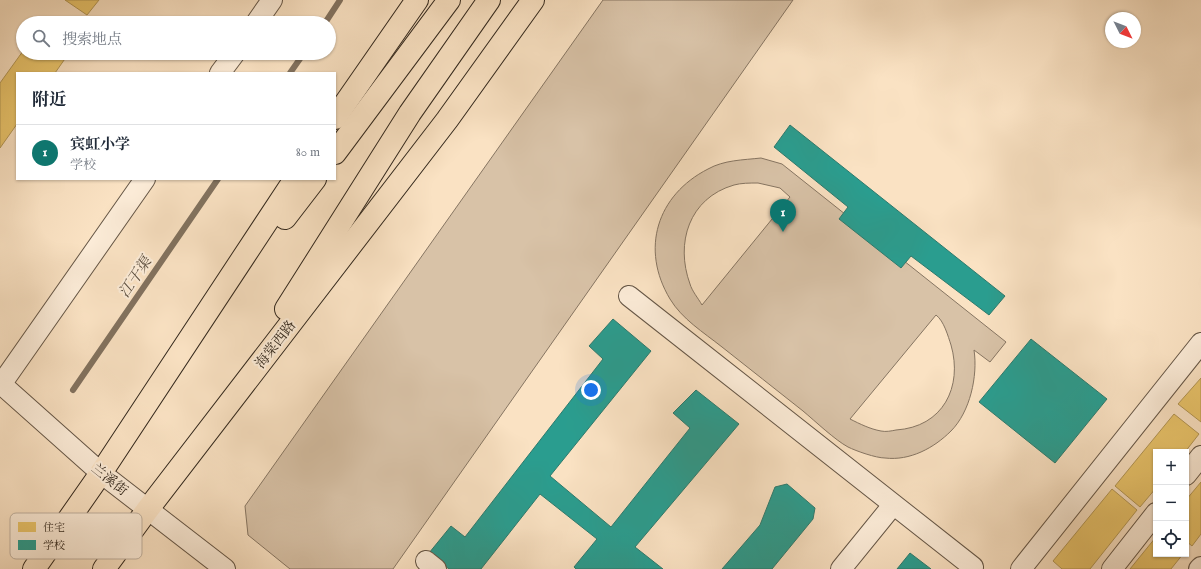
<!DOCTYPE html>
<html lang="zh">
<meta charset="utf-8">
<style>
body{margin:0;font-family:"IM FELL English","Noto Serif SC",serif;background:#f2f2f3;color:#1f2937}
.controls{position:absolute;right:12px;bottom:12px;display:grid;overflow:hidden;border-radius:0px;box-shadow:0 1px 3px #0004}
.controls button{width:36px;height:36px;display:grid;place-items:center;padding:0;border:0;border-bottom:1px solid #e0e1e3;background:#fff;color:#1f2937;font:20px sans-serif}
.compass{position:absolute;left:1105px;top:12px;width:36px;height:36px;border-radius:50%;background:#fff;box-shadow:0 1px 3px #0004;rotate:132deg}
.you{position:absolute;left:591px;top:390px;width:14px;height:14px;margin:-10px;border:3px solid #fff;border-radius:50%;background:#1a73e8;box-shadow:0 0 0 6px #1a73e833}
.badge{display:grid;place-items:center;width:26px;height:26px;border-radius:50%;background:#0f766e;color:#fff;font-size:13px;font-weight:700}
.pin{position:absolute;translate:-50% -33px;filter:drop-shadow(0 1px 2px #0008)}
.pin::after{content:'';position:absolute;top:21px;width:14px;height:12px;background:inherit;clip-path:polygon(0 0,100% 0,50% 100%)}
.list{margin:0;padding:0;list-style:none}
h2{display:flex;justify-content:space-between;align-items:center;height:52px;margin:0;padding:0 16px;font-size:17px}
h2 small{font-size:13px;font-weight:400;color:#747a83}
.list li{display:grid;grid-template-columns:26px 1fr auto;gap:12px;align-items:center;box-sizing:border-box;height:56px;padding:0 16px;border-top:1px solid #e0e1e3}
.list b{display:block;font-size:15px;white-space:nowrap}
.list p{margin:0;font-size:13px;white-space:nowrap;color:#747a83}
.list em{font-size:13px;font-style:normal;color:#747a83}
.icon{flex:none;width:22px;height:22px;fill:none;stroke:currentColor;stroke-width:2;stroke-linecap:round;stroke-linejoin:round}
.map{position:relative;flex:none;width:1201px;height:569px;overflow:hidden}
.search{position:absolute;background:#fff;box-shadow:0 1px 3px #0004;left:16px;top:16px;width:320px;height:44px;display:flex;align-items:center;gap:10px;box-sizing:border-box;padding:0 14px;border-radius:22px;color:#747a83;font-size:15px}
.panel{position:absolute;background:#fff;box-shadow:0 1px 3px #0004;left:16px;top:72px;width:320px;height:108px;border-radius:0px}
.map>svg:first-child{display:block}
.green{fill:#d8c2a7;stroke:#867562;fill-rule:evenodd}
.homes{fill:#e9c46a;stroke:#b29553}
.schools{fill:#2a9d8f;stroke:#2d7a6d}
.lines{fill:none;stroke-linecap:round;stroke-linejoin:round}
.stream{stroke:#82725f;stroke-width:6}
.minor-casing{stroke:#655646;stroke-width:22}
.major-casing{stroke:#33281d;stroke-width:24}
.minor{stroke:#fcecd8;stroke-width:20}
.major{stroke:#fae2c3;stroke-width:22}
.labels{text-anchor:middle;stroke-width:4;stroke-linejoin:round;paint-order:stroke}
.street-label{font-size:14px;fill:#33281d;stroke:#fcecd8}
.water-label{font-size:15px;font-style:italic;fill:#5a4d3e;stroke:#fcecd8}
.key{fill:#fcecd8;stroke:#c0b1a0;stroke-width:1}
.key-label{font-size:11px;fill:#33281d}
</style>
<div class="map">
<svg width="1201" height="569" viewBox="0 0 1201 569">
<rect width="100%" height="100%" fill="#fae2c3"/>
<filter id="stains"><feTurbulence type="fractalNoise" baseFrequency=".005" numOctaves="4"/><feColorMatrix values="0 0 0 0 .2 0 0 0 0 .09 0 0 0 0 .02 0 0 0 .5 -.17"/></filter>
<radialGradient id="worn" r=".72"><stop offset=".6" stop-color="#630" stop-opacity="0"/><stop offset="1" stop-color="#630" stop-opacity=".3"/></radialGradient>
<!-- green -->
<g class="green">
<path d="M603,0H793L393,569H290L248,535L245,506Z"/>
<path d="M761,158L782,164L1006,342L990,362L974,350C978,376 970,412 951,431C934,448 910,461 885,458C876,458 856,451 848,447C835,440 815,421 803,411C776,390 749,368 722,347C703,332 682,319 670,299C640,249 657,195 708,169C724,160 743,160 761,158ZM758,183L780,188L790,197L702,305C698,298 692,291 690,284C675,243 689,198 734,185C741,183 750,183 758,183ZM936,315C944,321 948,336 951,345C963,387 943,427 896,430C891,431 886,432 881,431C870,429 860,424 850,419Z"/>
</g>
<!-- homes -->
<g class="homes">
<path d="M65,0H99L87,15Z"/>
<path d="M23,51V53H69L55,73H17V124L0,148V83Z"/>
<path d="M1201,378V422L1178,404Z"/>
<path d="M1174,414L1199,434L1185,452H1156V488L1140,507L1115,486Z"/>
<path d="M1201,482V534L1192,546L1186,541V500Z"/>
<path d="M1112,489L1137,510L1090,569H1062L1053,561Z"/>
<path d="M1156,537V554H1183L1171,569H1130Z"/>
</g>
<!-- schools -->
<g class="schools">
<path d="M790,125L1005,296L989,315L911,256L901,268L839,219L848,207L774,147Z"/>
<path d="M613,319L651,351L550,476L611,527L690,428L673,413L696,390L739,424L635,547L663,569H576L574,567L597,539L540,494L481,569H449L429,553L451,526L465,537L603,359L589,346Z"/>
<path d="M1031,339L1107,399L1055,463L979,402Z"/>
<path d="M787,484L815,508L813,519L772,569H722L760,525L775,487Z"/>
<path d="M910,553L931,569H897Z"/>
</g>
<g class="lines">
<!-- stream -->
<g class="stream">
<path d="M325,23L340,0"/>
<path d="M290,73L304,53"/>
<path d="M73,390L218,179"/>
</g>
<!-- minor casing -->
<g class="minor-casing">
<g id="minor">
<path d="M256,23L272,0"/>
<path d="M220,73L235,53"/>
<path d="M629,296L973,567"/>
<path d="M0,383L101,473L225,569"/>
<path d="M0,386L145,179"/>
<path d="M1186,475L1201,456"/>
<path d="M426,561L436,569"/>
<path d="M841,569L893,505"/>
<path d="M1021,569L1201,343"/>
<path d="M1112,569L1156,513"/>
<path d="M1199,569L1201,567"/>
</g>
</g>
<!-- major casing -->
<g class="major-casing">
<g id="major">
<path d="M335,118L417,0"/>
<path d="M335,153L449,0"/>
<path d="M285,218L315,179"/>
<path d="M286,309L410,113L489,0"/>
<path d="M34,569L101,473L295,179"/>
<path d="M104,569L148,509L447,120L533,0"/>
</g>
</g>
<!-- minor -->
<use href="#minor" class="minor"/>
<!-- major -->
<use href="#major" class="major"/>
</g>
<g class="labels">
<!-- street labels -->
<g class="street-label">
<text transform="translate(275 344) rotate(-52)" y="5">海棠西路</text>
<text transform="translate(110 479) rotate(39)" y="5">兰溪街</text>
</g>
<!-- water labels -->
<g class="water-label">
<text transform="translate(135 277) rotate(-56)" y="5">江干渠</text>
</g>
</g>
<!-- legend -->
<rect x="10" y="513" width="132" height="46" rx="6" class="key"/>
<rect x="18" y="522" width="18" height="10" fill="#e9c46a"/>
<rect x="18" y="540" width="18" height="10" fill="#2a9d8f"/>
<g class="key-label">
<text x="43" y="531">住宅</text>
<text x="43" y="549">学校</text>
</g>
<rect width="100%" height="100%" filter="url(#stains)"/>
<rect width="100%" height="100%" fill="url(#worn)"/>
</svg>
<div class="controls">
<button>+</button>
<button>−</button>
<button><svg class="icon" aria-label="locate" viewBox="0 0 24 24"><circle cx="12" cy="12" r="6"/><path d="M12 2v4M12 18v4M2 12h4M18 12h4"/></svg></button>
</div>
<svg class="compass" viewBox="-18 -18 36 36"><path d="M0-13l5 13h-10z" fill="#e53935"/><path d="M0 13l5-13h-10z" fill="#747a83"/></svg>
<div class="you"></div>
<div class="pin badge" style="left:783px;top:232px">1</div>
<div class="search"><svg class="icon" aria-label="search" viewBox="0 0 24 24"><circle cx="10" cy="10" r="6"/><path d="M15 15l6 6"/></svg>搜索地点</div>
<section class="panel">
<h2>附近<small></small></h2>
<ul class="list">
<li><span class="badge">1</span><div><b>宾虹小学</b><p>学校</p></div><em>80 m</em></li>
</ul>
</section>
</div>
